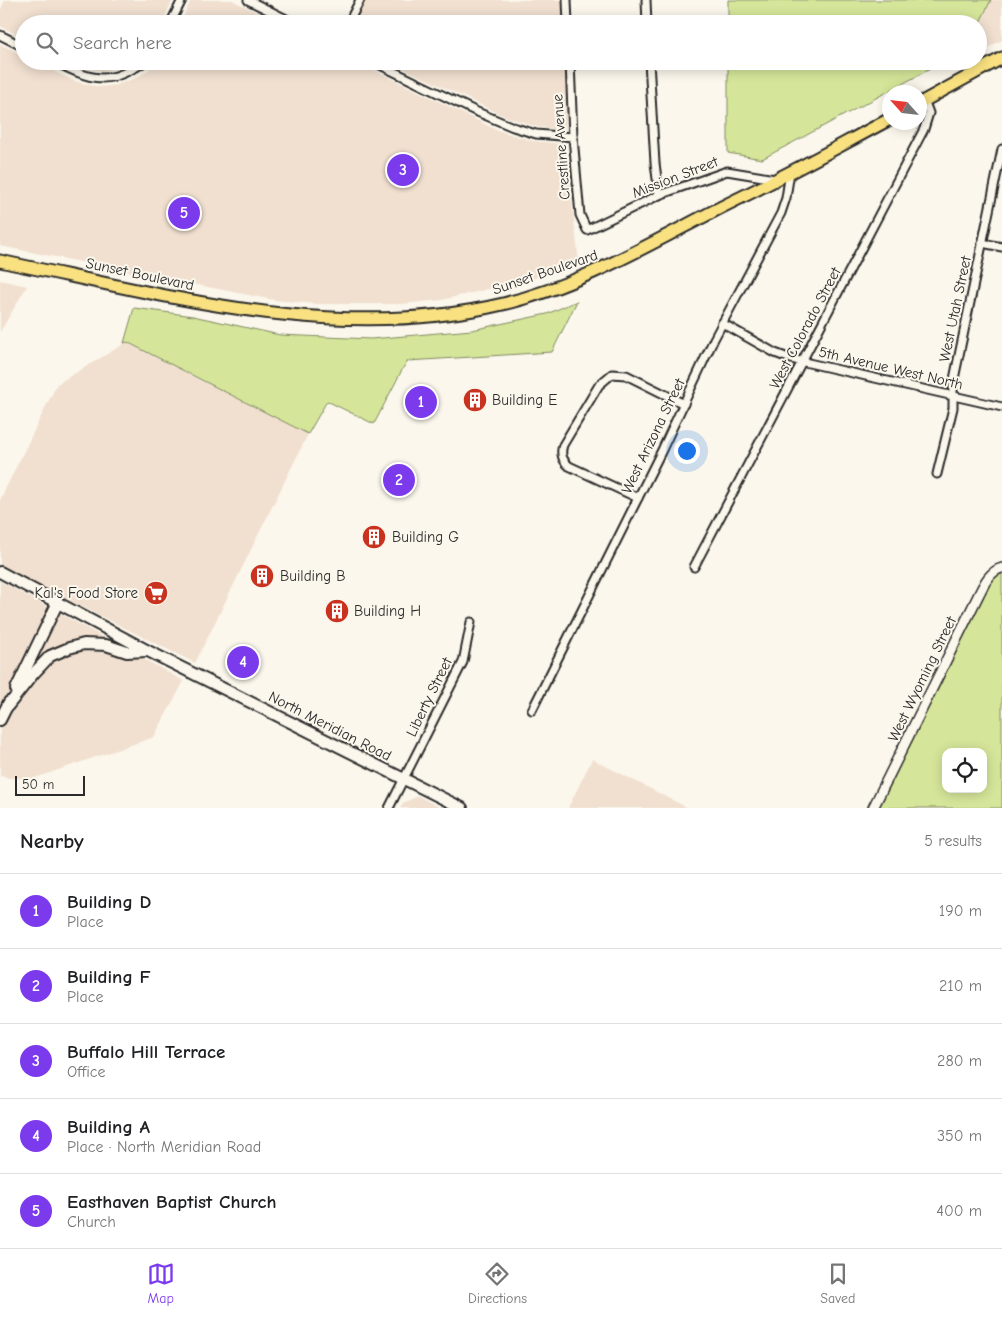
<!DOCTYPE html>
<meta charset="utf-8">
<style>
body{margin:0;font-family:"Comic Neue",sans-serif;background:#f2f2f2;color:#202124}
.controls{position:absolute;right:15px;bottom:15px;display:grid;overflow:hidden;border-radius:10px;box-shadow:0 2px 12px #0003}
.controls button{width:45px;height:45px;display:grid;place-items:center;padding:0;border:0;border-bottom:1px solid #e0e0e0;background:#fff;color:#202124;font:25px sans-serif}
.compass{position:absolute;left:882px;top:85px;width:45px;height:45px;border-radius:50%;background:#fff;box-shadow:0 2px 12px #0003;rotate:297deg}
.scale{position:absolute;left:15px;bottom:12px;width:70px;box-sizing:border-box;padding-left:5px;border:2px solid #2b2b2b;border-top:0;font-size:14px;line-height:18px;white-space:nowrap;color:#2b2b2b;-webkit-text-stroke:4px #fbf7ec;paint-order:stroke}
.you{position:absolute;left:686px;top:450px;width:18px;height:18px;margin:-12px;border:4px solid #fff;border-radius:50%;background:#1a73e8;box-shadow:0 0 0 8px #1a73e833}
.badge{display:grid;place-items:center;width:32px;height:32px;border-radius:50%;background:#7c3aed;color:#fff;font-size:16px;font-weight:700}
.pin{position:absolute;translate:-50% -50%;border:2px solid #fff;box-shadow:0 1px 5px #0006}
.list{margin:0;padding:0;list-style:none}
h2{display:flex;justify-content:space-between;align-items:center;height:65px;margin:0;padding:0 20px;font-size:21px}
h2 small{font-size:16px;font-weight:400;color:#757577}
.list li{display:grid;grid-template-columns:32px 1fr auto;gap:15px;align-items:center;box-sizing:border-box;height:75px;padding:0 20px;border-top:1px solid #e0e0e0}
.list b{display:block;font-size:19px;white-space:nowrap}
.list p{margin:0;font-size:16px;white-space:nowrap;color:#757577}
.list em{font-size:16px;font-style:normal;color:#757577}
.icon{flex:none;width:28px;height:28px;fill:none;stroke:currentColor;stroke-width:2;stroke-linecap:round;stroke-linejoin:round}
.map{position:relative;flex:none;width:1002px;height:808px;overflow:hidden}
.search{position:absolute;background:#fff;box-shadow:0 2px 12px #0003;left:15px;right:15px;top:15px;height:55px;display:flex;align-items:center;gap:12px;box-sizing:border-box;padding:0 18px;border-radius:28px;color:#757577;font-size:19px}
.sheet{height:440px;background:#fff}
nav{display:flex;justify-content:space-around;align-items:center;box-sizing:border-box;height:70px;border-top:1px solid #e0e0e0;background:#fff;font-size:14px;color:#757577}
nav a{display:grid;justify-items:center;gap:2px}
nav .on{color:#7c3aed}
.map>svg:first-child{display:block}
.built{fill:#f1e0d0}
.green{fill:#d5e69a;stroke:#808862;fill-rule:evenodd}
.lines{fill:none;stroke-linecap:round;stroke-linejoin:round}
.minor-casing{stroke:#2b2b2b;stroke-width:11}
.tertiary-casing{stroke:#2b2b2b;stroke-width:12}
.secondary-casing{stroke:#2b2b2b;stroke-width:14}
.primary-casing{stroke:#2b2b2b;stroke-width:15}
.minor{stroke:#fbf7ec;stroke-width:7}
.tertiary{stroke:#fbf7ec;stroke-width:9}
.secondary{stroke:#fbf7ec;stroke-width:10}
.primary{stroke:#f9e181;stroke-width:11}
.labels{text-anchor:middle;stroke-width:4;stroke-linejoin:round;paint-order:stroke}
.street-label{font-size:15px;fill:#2b2b2b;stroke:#fbf7ec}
.poi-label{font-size:15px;fill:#2b2b2b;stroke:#fbf7ec;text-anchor:start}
</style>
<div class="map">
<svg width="1002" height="808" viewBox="0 0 1002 808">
<rect width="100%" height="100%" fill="#fbf7ec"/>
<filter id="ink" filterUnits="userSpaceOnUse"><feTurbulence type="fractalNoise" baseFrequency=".02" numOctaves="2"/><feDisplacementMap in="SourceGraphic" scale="10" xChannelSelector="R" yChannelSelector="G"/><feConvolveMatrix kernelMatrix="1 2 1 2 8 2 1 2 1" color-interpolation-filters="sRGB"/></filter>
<g filter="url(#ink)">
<!-- built -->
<g class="built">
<path d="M5,0H173L161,24H24V38L0,26V11Z"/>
<path d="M191,0H232L280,24H180Z"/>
<path d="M365,0H562L564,24H355Z"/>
<path d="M991,0H1002V40L978,53V26Z"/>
<path d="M0,44L24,56V61H33L74,81L99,87L116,85L136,78L147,71L158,61H356L497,130L533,141L565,144L579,262L535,278L442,300L402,304H317L274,300L0,246Z"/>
<path d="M72,61H134L120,68L101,71L87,68Z"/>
<path d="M388,61H566L568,110L566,112V129L564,130L537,127L504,116Z"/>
<path d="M0,280L27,286L0,332Z"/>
<path d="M127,342L308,434L195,663L0,566V500L57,384Z"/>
<path d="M0,581L184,681L154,737L35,778H10L0,776Z"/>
<path d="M592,759L688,808H568Z"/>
<path d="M418,796L441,808H400L403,803Z"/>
</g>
<!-- green -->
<g class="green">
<path d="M728,0H991L978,26V24H728Z"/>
<path d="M728,61H945L762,159L728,153Z"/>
<path d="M577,301L552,352L408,361L403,368L374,424L327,401L308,434L127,342L124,343L134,308L193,316L280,335L371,339L472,330L547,314Z"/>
<path d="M1002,572V808H877L989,584L995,576ZM946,752H983V789H946Z"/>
</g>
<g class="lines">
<!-- minor casing -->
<g class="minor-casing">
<g id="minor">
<path d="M248,0L296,24"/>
<path d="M567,0L568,24"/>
<path d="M646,0L647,24"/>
<path d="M170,24L182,0"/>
<path d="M348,24L360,0"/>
<path d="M0,35L24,47"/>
<path d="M53,61C77,73 98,85 124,73C131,70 139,66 145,61"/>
<path d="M372,61L475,111L513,127L536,134L573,137"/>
<path d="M570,61L573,137L580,215L587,230L659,195L727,171L775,179"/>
<path d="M649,61L655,163L659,195"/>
<path d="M982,243L1002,247"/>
<path d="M722,323L775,353L791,359L1002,407"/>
<path d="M937,474L953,408V384L1002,149"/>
<path d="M638,498L569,466C562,460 560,454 563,445L599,385L612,374L626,375L684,404"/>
<path d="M694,567L924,129L929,113L924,100"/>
<path d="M532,710L662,450L714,339L781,213L786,198L790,172"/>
<path d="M389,808L463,662L471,622"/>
</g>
</g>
<!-- tertiary casing -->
<g class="tertiary-casing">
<path id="tertiary" d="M873,808L979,594C984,584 990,571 1002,568"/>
</g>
<!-- secondary casing -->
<g class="secondary-casing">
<g id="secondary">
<path d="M0,572L148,651L462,808"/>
<path d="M16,689L58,602"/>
<path d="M7,707L34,673L50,656L69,648L84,644L106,645L127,652L147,651"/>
<path d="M0,720L9,702"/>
</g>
</g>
<!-- primary casing -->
<g class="primary-casing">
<g id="primary">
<path d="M920,103L1002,58"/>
<path d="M0,261C165,295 335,344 503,304C578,286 646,246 714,211C735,200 757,190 777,179C815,160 852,139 890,119"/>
</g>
</g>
<!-- minor -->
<use href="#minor" class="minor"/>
<!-- tertiary -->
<use href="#tertiary" class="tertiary"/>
<!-- secondary -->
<use href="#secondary" class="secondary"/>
<!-- primary -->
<use href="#primary" class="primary"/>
</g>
</g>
<!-- icons -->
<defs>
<g id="building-disc" transform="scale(1.25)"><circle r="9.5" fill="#c8321e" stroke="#fbf7ec"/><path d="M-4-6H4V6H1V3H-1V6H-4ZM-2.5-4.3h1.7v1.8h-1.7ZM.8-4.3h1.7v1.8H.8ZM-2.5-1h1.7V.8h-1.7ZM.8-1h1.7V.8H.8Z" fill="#fff"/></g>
<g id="supermarket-disc" transform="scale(1.25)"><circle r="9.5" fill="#c8321e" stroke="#fbf7ec"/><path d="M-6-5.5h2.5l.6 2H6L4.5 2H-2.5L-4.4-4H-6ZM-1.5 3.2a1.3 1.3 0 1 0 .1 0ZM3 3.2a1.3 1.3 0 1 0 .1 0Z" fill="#fff"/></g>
</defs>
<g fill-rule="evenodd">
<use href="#building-disc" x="475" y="400"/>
<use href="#building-disc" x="374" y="537"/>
<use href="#building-disc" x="262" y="576"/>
<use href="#supermarket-disc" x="156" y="593"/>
<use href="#building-disc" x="337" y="611"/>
</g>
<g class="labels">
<!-- street labels -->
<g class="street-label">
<text transform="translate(561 147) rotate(-94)" y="5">Crestline Avenue</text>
<text transform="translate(675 177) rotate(-21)" y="5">Mission Street</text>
<text transform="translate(545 272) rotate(-19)" y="5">Sunset Boulevard</text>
<text transform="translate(140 274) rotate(12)" y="5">Sunset Boulevard</text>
<text transform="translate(955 309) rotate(-78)" y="5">West Utah Street</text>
<text transform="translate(805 328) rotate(-62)" y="5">West Colorado Street</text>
<text transform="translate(891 368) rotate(13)" y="5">5th Avenue West North</text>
<text transform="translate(653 436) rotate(-64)" y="5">West Arizona Street</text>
<text transform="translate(922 679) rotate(-64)" y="5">West Wyoming Street</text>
<text transform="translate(429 697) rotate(-64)" y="5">Liberty Street</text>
<text transform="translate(330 726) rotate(27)" y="5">North Meridian Road</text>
</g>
<!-- poi labels -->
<g class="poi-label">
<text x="492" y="405">Building E</text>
<text x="392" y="542">Building G</text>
<text x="280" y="581">Building B</text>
<text x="138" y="598" text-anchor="end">Kal's Food Store</text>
<text x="354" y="616">Building H</text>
</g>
</g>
</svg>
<div class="controls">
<button><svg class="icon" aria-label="locate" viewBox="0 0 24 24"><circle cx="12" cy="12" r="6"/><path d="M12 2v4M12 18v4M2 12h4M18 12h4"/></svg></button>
</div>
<svg class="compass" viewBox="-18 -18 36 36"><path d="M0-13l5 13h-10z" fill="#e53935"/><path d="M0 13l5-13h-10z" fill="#757577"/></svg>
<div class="scale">50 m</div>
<div class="you"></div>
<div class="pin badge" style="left:421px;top:402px">1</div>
<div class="pin badge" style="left:399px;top:480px">2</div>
<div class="pin badge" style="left:403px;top:170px">3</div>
<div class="pin badge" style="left:243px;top:662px">4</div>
<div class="pin badge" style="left:184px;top:213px">5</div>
<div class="search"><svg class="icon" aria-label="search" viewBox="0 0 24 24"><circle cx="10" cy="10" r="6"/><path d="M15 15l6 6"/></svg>Search here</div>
</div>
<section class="sheet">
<h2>Nearby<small>5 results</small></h2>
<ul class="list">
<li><span class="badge">1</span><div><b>Building D</b><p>Place</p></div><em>190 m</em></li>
<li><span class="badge">2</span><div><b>Building F</b><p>Place</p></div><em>210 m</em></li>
<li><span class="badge">3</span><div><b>Buffalo Hill Terrace</b><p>Office</p></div><em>280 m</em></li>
<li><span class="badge">4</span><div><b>Building A</b><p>Place · North Meridian Road</p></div><em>350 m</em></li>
<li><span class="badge">5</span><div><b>Easthaven Baptist Church</b><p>Church</p></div><em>400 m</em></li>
</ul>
</section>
<nav>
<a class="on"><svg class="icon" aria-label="map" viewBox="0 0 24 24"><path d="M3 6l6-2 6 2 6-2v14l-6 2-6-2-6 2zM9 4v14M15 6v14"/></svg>Map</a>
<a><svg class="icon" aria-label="directions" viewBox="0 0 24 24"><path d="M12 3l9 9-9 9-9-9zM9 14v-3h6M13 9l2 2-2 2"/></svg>Directions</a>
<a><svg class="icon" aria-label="saved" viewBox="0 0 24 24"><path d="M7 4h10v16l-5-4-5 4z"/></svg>Saved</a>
</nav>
